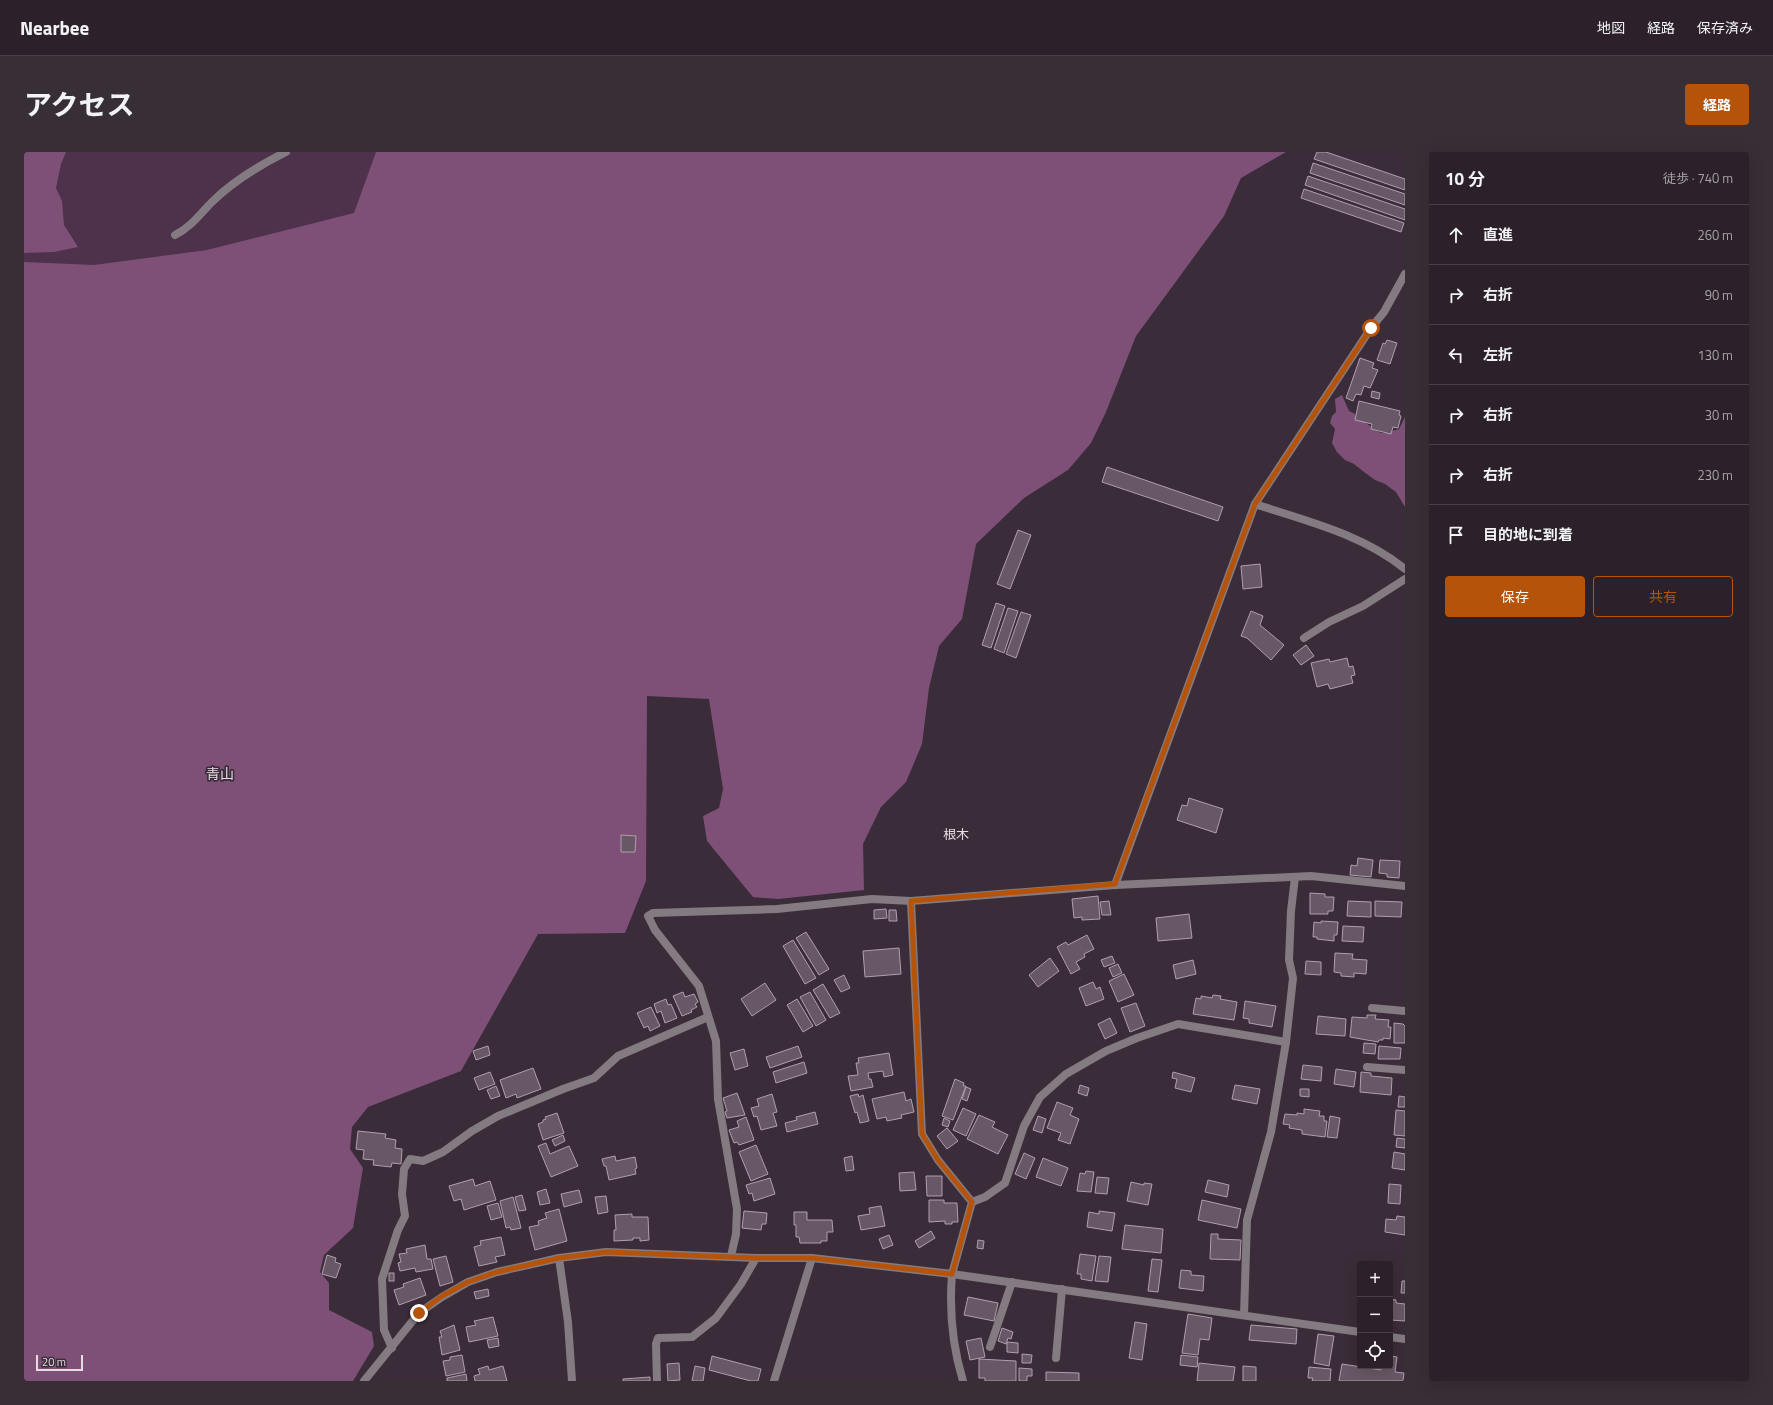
<!DOCTYPE html>
<html lang="ja">
<meta charset="utf-8">
<style>
body{margin:0;font-family:"Titillium Web","Noto Sans JP",sans-serif;background:#382e36;color:#f1f3f6}
.controls{position:absolute;right:12px;bottom:12px;display:grid;overflow:hidden;border-radius:4px;box-shadow:0 4px 16px #0002}
.controls button{width:36px;height:36px;display:grid;place-items:center;padding:0;border:0;border-bottom:1px solid #483e47;background:#2c212a;color:#f1f3f6;font:20px sans-serif}
.scale{position:absolute;left:12px;bottom:10px;width:47px;box-sizing:border-box;padding-left:4px;border:2px solid #e6dce4;border-top:0;font-size:11px;line-height:14px;white-space:nowrap;color:#e6dce4;-webkit-text-stroke:3px #3a2c38;paint-order:stroke}
.stop{position:absolute;width:12px;height:12px;margin:-9px;border:3px solid #b45309;border-radius:50%;background:#fff}
.stop.end{background:#b45309;border-color:#fff;box-shadow:0 1px 4px #0008}
.list{margin:0;padding:0;list-style:none}
h2{display:flex;justify-content:space-between;align-items:center;height:52px;margin:0;padding:0 16px;font-size:17px}
h2 small{font-size:13px;font-weight:400;color:#a6a3a8}
.list li{display:grid;grid-template-columns:26px 1fr auto;gap:12px;align-items:center;box-sizing:border-box;height:60px;padding:0 16px;border-top:1px solid #483e47}
.list b{display:block;font-size:15px;white-space:nowrap}
.list em{font-size:13px;font-style:normal;color:#a6a3a8}
.actions{display:flex;gap:8px;padding:12px 16px}
.actions a{flex:1;padding:9px 0;border:1px solid #b45309;border-radius:4px;text-align:center;font-size:14px;color:#b45309}
.actions .main{background:#b45309;color:#fff}
.icon{flex:none;width:22px;height:22px;fill:none;stroke:currentColor;stroke-width:2;stroke-linecap:round;stroke-linejoin:round}
.map{position:relative;flex:none;width:1381px;height:1229px;overflow:hidden;border-radius:4px}
header{display:flex;align-items:center;gap:24px;box-sizing:border-box;height:56px;padding:0 20px;background:#2c212a;border-bottom:1px solid #483e47}
header strong{font-size:19px}
nav{display:flex;gap:22px;margin-inline-start:auto;font-size:14px}
.intro{display:flex;align-items:center;justify-content:space-between;box-sizing:border-box;height:96px;padding:0 24px}
h1{margin:0;font-size:28px}
.button{padding:10px 18px;border-radius:4px;background:#b45309;color:#fff;font-size:14px;font-weight:700}
main{display:flex;gap:24px;padding:0 24px}
aside{flex:1;background:#2c212a;border-radius:4px;box-shadow:0 4px 16px #0002}
.map>svg:first-child{display:block}
.green{fill:#4e314a}
.forest{fill:#7e5078}
.building{fill:#685765;stroke:#b19fae}
.lines{fill:none;stroke-linecap:round;stroke-linejoin:round}
.lane{stroke:#837b81;stroke-width:8}
.street{stroke:#837b81;stroke-width:8}
.route{stroke:#b45309;stroke-width:5}
.labels{text-anchor:middle;stroke-width:3.5;stroke-linejoin:round;paint-order:stroke}
.neighbourhood-label{font-size:13px;fill:#e6dce4;stroke:#3a2c38}
.quarter-label{font-size:14px;fill:#e6dce4;stroke:#3a2c38}
</style>
<header>
<strong>Nearbee</strong>
<nav><a>地図</a><a>経路</a><a>保存済み</a></nav>
</header>
<div class="intro"><h1>アクセス</h1><a class="button">経路</a></div>
<main>
<div class="map">
<svg width="1381" height="1229" viewBox="0 0 1381 1229">
<rect width="100%" height="100%" fill="#3a2c38"/>
<!-- green -->
<path class="green" d="M0,0H456L440,40L0,201Z"/>
<!-- forest -->
<g class="forest">
<path d="M0,0H42L37,12L32,36L38,49L40,73L54,95L30,100L0,101Z"/>
<path d="M352,0H1262L1217,26L1200,64L1112,184L1082,260L1067,291L1044,318L1000,346L952,392L938,467L915,494L905,536L898,592L882,630L857,655L839,692L840,738L754,747L729,745L683,689L679,664L695,656L699,637L685,547L623,544L622,729L601,781L514,782L437,919L344,955L328,975L326,997L339,1016L329,1076L300,1103L296,1120L305,1131V1158L348,1180L350,1194L329,1229H0V110L70,113L183,98L330,61Z"/>
<path d="M1318,243L1325,259C1337,263 1349,281 1359,281C1364,281 1370,278 1375,277L1381,265V355L1372,340L1361,332L1351,328L1340,320L1330,312L1321,308L1313,300L1308,291L1311,277L1306,271L1308,264L1312,260L1311,247Z"/>
</g>
<!-- building -->
<g class="building">
<path d="M1293,0H1302L1381,27V38L1290,7Z"/>
<path d="M1289,11L1381,42V53L1286,21Z"/>
<path d="M1284,24L1381,57V68L1281,33Z"/>
<path d="M1280,37L1380,71L1377,80L1277,46Z"/>
<path d="M1363,188L1373,191L1366,212L1353,208L1359,191L1361,192Z"/>
<path d="M1336,206L1350,211L1348,216L1354,218L1346,236L1340,234L1337,243L1332,242L1329,249L1322,246Z"/>
<path d="M1348,239L1356,241L1355,247L1347,245Z"/>
<path d="M1335,249L1376,259L1375,263L1377,264L1374,276L1369,275L1367,282L1347,277L1348,272L1331,268Z"/>
<path d="M1083,315L1199,355L1194,369L1078,330Z"/>
<path d="M994,378L1007,383L986,437L973,432Z"/>
<path d="M1236,412L1238,435L1219,437L1217,414Z"/>
<path d="M972,451L981,454L967,496L958,493Z"/>
<path d="M984,456L994,459L980,501L970,497Z"/>
<path d="M1227,459L1239,464L1236,473L1260,493L1247,508L1223,486L1217,484Z"/>
<path d="M997,460L1007,463L992,506L982,502Z"/>
<path d="M1282,493L1290,504L1277,513L1269,503Z"/>
<path d="M1323,506L1325,515L1329,514L1331,523L1327,524L1329,531L1306,537L1304,532L1293,535L1287,511L1305,507L1306,510Z"/>
<path d="M1165,646L1199,657L1192,681L1153,668L1158,653L1163,654Z"/>
<path d="M597,683L612,684L611,700H597Z"/>
<path d="M1334,706L1349,708L1347,725L1326,723L1327,713L1333,714Z"/>
<path d="M1356,708L1376,709L1375,726L1363,725V722L1355,721Z"/>
<path d="M1286,741L1301,742V745H1310L1309,759H1304V762H1286Z"/>
<path d="M1074,744L1076,767L1058,768V765L1050,766L1048,747Z"/>
<path d="M1085,749L1087,763H1078L1076,750Z"/>
<path d="M1324,749L1347,750V765L1323,764Z"/>
<path d="M1351,749L1378,750L1377,765L1351,764Z"/>
<path d="M862,757L863,766L850,767V758Z"/>
<path d="M865,758H872L873,769H865Z"/>
<path d="M1165,762L1168,786L1134,789L1132,766Z"/>
<path d="M1297,769L1314,770L1313,783H1310V789L1293,787V785H1289L1290,770L1297,771Z"/>
<path d="M1319,774L1340,775L1339,790L1318,789Z"/>
<path d="M782,780L805,817L795,823L772,786Z"/>
<path d="M1063,783L1070,797L1060,802L1061,805L1052,810L1056,817L1047,822L1033,795L1042,790L1044,793Z"/>
<path d="M769,788L792,826L781,832L759,794Z"/>
<path d="M875,796L877,822L841,825L839,799Z"/>
<path d="M1311,801L1329,802L1328,807L1343,808L1342,822L1330,821V825L1317,824V821L1310,820Z"/>
<path d="M1088,804L1091,811L1080,815L1077,808Z"/>
<path d="M1026,806L1035,819L1014,835L1005,823Z"/>
<path d="M1169,808L1172,822L1152,827L1149,813Z"/>
<path d="M1282,809L1297,810V823L1281,822Z"/>
<path d="M1094,812L1098,821L1089,825L1085,816Z"/>
<path d="M1100,822L1110,843L1094,850L1085,829Z"/>
<path d="M820,823L826,836L817,840L810,828Z"/>
<path d="M1069,830L1072,837L1076,835L1080,847L1062,854L1055,836Z"/>
<path d="M741,831L752,848L728,864L717,847Z"/>
<path d="M799,832L816,861L806,866L789,838Z"/>
<path d="M659,840L661,845L670,842L674,850L671,852L673,855L667,858L668,860L658,864L649,844Z"/>
<path d="M786,840L802,868L792,874L776,845Z"/>
<path d="M1189,843L1197,844L1196,847L1213,850L1210,868L1169,862L1172,846L1177,847V844L1188,846Z"/>
<path d="M642,847L644,853L647,852L653,866L641,871L637,859L633,861L630,852Z"/>
<path d="M773,847L789,874L779,880L763,853Z"/>
<path d="M1221,849L1252,854L1248,875L1225,871V867L1219,866Z"/>
<path d="M1112,851L1121,874L1106,880L1097,856Z"/>
<path d="M627,855L636,874L626,879L624,874L620,876L613,861Z"/>
<path d="M1343,863H1352L1351,867L1365,868L1364,875H1367L1366,887L1359,886V888H1355L1354,890L1326,885L1328,865L1343,866Z"/>
<path d="M1294,864L1322,867L1321,884L1292,882Z"/>
<path d="M1086,866L1093,881L1081,887L1074,872Z"/>
<path d="M1370,871L1379,872L1381,874V891H1370Z"/>
<path d="M1340,891L1352,892L1351,902L1339,901Z"/>
<path d="M464,894L466,903L452,908L449,899Z"/>
<path d="M774,894L778,905L746,916L742,905Z"/>
<path d="M1355,894L1377,896L1376,907H1354Z"/>
<path d="M720,897L724,914L711,918L706,901Z"/>
<path d="M865,901L869,923L860,925L859,919L844,921L845,927H847L849,935L827,939L824,924L834,923L832,911H835L834,906Z"/>
<path d="M780,910L783,921L752,931L749,920Z"/>
<path d="M1279,913L1298,915L1297,929L1277,927Z"/>
<path d="M509,916L517,937L493,946L492,942L482,946L476,928Z"/>
<path d="M1312,917L1332,920L1330,935L1310,932Z"/>
<path d="M466,920L471,932L455,938L450,926Z"/>
<path d="M1149,920L1171,926L1167,940L1151,936L1153,927L1148,926Z"/>
<path d="M1337,920L1347,921V924L1368,926L1367,943L1336,940Z"/>
<path d="M931,927L940,931L939,934H942L929,968L918,964Z"/>
<path d="M1056,933L1065,936L1063,944L1054,941Z"/>
<path d="M1211,933L1236,937L1233,952L1208,947Z"/>
<path d="M472,934L476,944L467,947L463,938Z"/>
<path d="M942,935L947,937L943,949L938,947Z"/>
<path d="M1276,937H1285V945L1276,944Z"/>
<path d="M880,940L882,949L887,947L890,960L877,963L878,966L863,969L862,965L853,967L848,947Z"/>
<path d="M713,941L721,963L703,966L701,960L703,959L699,946Z"/>
<path d="M748,942L753,960L749,961L753,974L737,978L733,964L730,965L727,956L735,954L733,947Z"/>
<path d="M834,942L835,945L839,943L845,969L836,971L833,960L831,961L826,944Z"/>
<path d="M1375,944L1381,945V955H1374Z"/>
<path d="M1033,950L1049,956L1046,963L1055,967L1046,992L1034,988L1037,981L1023,976Z"/>
<path d="M939,956L952,962L942,984L929,978Z"/>
<path d="M1280,957L1296,959L1295,964H1300V969H1303L1301,985L1278,982V978L1265,976L1266,973L1259,972L1261,962L1273,963V961L1280,962Z"/>
<path d="M1372,958L1381,959V984L1370,983Z"/>
<path d="M791,960L794,972L763,980L761,971L773,968L772,965Z"/>
<path d="M533,961L540,981L519,988L514,972L519,970V968L522,967L521,965Z"/>
<path d="M955,963L971,970L968,975L984,983L974,1002L943,987Z"/>
<path d="M1014,964L1022,967L1018,981L1009,978Z"/>
<path d="M1306,964L1316,966L1313,986L1303,985Z"/>
<path d="M722,965L730,988L715,993L713,990L710,991L705,978L715,975L713,969Z"/>
<path d="M920,966L926,969L924,975L918,973Z"/>
<path d="M923,976L934,989L923,997L913,984Z"/>
<path d="M334,979L362,982L361,986L372,988L371,996L378,997L377,1012L368,1011L367,1015L349,1013L350,1008L339,1007L340,998L332,997Z"/>
<path d="M539,983L541,989L531,994L528,988Z"/>
<path d="M1373,986L1381,987V996L1372,995Z"/>
<path d="M522,991L526,1002L545,994L554,1014L527,1025L514,994Z"/>
<path d="M732,993L744,1022L727,1029L715,1000Z"/>
<path d="M1370,1000L1381,1002V1018L1368,1016Z"/>
<path d="M1000,1001L1011,1006L1002,1027L991,1022Z"/>
<path d="M591,1004L592,1009L611,1005L613,1016L611,1017L612,1022L585,1028L582,1014H580L578,1007Z"/>
<path d="M828,1004L830,1018L822,1019L820,1006Z"/>
<path d="M1019,1006L1044,1016L1037,1034L1012,1025Z"/>
<path d="M1062,1019L1070,1020L1067,1040L1053,1039L1056,1021L1061,1022Z"/>
<path d="M890,1020L892,1038L876,1039L875,1021Z"/>
<path d="M902,1024H918V1044H903Z"/>
<path d="M1073,1025L1085,1026L1083,1042L1071,1041Z"/>
<path d="M746,1026L751,1042L730,1049L728,1041L725,1042L722,1033Z"/>
<path d="M449,1027L451,1034L466,1029L472,1048L440,1058L437,1047L430,1049L425,1034Z"/>
<path d="M1184,1028L1205,1033L1203,1045L1181,1040Z"/>
<path d="M1107,1030L1120,1033V1031L1128,1032L1124,1053L1103,1049Z"/>
<path d="M1365,1032L1377,1033L1376,1052L1364,1051Z"/>
<path d="M522,1037L526,1051L516,1053L513,1040Z"/>
<path d="M555,1038L558,1050L540,1055L537,1042Z"/>
<path d="M498,1043L502,1058L495,1059L491,1045Z"/>
<path d="M582,1044L584,1060L574,1062L571,1045Z"/>
<path d="M489,1045L497,1076L487,1078L486,1075L482,1076L476,1049Z"/>
<path d="M905,1048H920V1051H933L934,1070H928V1072H921V1069L905,1070Z"/>
<path d="M1178,1048L1217,1057L1213,1076L1174,1068Z"/>
<path d="M474,1051L478,1065L467,1068L463,1054Z"/>
<path d="M857,1054L861,1074L837,1078L834,1064L846,1062L845,1056Z"/>
<path d="M535,1057L543,1089L511,1098L505,1075L515,1073L514,1069L523,1066L521,1061Z"/>
<path d="M720,1059L743,1061L742,1072H738L737,1078L718,1076Z"/>
<path d="M1075,1059L1091,1061L1088,1079L1063,1075L1065,1060L1075,1062Z"/>
<path d="M770,1060H783V1068H808L809,1080H803V1089H797V1091H776L775,1085H772V1073H770Z"/>
<path d="M608,1062V1065H624L625,1088L616,1089V1086H609V1088L590,1089V1078H592L591,1063Z"/>
<path d="M1373,1064L1381,1065V1083L1361,1080L1362,1067L1372,1068Z"/>
<path d="M1101,1073L1139,1077L1137,1101L1098,1097Z"/>
<path d="M907,1079L911,1086L895,1096L891,1089Z"/>
<path d="M1187,1082H1194V1087L1217,1088L1216,1108L1186,1107Z"/>
<path d="M865,1083L869,1093L859,1097L855,1087Z"/>
<path d="M477,1085L481,1103L471,1105L473,1110L455,1114L450,1095L457,1093L456,1089Z"/>
<path d="M954,1088L960,1089L959,1097L953,1096Z"/>
<path d="M401,1093L403,1107H407L409,1117L392,1120L391,1116L376,1119L374,1111L377,1110L375,1102L383,1101L382,1097Z"/>
<path d="M1056,1102L1072,1104L1068,1129L1057,1127V1122H1053Z"/>
<path d="M303,1103L312,1106L311,1110L317,1112L312,1126L298,1122Z"/>
<path d="M422,1104L429,1130L416,1134L409,1107Z"/>
<path d="M1075,1104L1087,1105L1084,1130L1071,1129Z"/>
<path d="M1128,1107L1138,1108L1134,1140L1124,1139Z"/>
<path d="M1157,1118L1167,1119V1123L1180,1124L1179,1139L1155,1136Z"/>
<rect x="365" y="1121" width="5" height="8"/>
<path d="M396,1126L402,1143L375,1153L370,1138L380,1135L379,1132Z"/>
<path d="M1378,1129H1381V1141H1377Z"/>
<path d="M464,1137L465,1144L452,1147L450,1140Z"/>
<path d="M944,1145L974,1151L970,1169L940,1163Z"/>
<path d="M1366,1147L1372,1148V1151L1381,1152V1169L1366,1168Z"/>
<path d="M1164,1162L1188,1166L1185,1188L1176,1187L1174,1203L1158,1201Z"/>
<path d="M469,1165L474,1184L445,1190L442,1175L452,1173L450,1169Z"/>
<path d="M1111,1170L1123,1172L1118,1208L1105,1206Z"/>
<path d="M430,1173L436,1198L418,1203L415,1185H418L416,1179Z"/>
<path d="M1227,1173L1273,1177L1272,1192L1225,1188Z"/>
<path d="M978,1176L989,1180L987,1187L984,1186L982,1192L974,1189Z"/>
<path d="M1294,1182L1310,1184L1305,1214L1290,1211Z"/>
<path d="M474,1186L475,1194L465,1196L463,1188Z"/>
<path d="M957,1186L961,1205L946,1208L942,1189Z"/>
<path d="M983,1190L994,1191V1201L983,1200Z"/>
<path d="M998,1202L1008,1203L1007,1211H998Z"/>
<path d="M438,1203L441,1220L422,1224L419,1209L426,1208V1205Z"/>
<path d="M1157,1203L1174,1205L1173,1215L1156,1213Z"/>
<path d="M688,1204L737,1217L734,1229H727L685,1218Z"/>
<path d="M1366,1204L1373,1205L1371,1220L1380,1221L1379,1229H1315L1318,1212L1357,1218L1358,1214H1366Z"/>
<path d="M955,1207L992,1209V1229H961V1226H955Z"/>
<path d="M655,1211L656,1228L644,1229L643,1212Z"/>
<path d="M1175,1211L1211,1215L1209,1229H1173Z"/>
<path d="M464,1214L465,1218L479,1214L483,1229H451L450,1224L456,1222L454,1217Z"/>
<path d="M671,1214L681,1216L679,1229H668Z"/>
<path d="M1219,1214L1232,1215V1229H1219Z"/>
<path d="M1285,1215L1307,1217L1306,1229H1288L1289,1226H1284Z"/>
<path d="M995,1216L1008,1217V1224H1003V1229H995Z"/>
<path d="M1022,1220L1055,1221V1229H1022Z"/>
<path d="M442,1222L443,1229H423V1226Z"/>
<path d="M626,1225V1229H599V1227Z"/>
</g>
<g class="lines">
<!-- lane -->
<g class="lane">
<path d="M151,83C167,75 175,63 188,50C209,29 236,13 262,0"/>
<path d="M1280,486L1305,470L1339,454L1381,427"/>
<path d="M1348,856L1381,859"/>
<path d="M1343,915L1381,918"/>
<path d="M535,1106L544,1170L548,1229"/>
<path d="M928,1122C925,1160 928,1193 939,1229"/>
<path d="M966,1195L988,1130"/>
<path d="M1032,1206L1038,1137"/>
</g>
<!-- street -->
<g class="street">
<path d="M1231,352C1282,369 1338,382 1381,417"/>
<path d="M1091,733L1231,352L1347,176L1360,160L1381,122"/>
<path d="M887,749L898,982L914,1008L948,1050L928,1122"/>
<path d="M948,1050L961,1045L981,1031L1000,974L1016,945L1042,922L1082,899L1113,886L1154,872L1262,890"/>
<path d="M707,1104L712,1082L713,1057L694,947L692,889L675,834L631,778L624,764L629,761L753,757L848,747L887,749L1091,733L1287,724L1381,734"/>
<path d="M1220,1163L1223,1068L1247,980L1262,890L1269,826L1265,808L1267,759L1271,725"/>
<path d="M1366,1185L1381,1187"/>
<path d="M368,1196L360,1178L358,1127L374,1078L381,1064L378,1042L380,1017L386,1007L399,1009L419,1000L448,979L474,964L539,937L570,926L594,904L684,865"/>
<path d="M340,1229L395,1161L418,1145L444,1130L473,1120L535,1106L582,1100L732,1106H788L928,1122L1336,1180"/>
<path d="M633,1229L632,1192L634,1186L668,1185L692,1166L717,1132L732,1106"/>
<path d="M750,1229L788,1106"/>
</g>
</g>
<g class="lines">
<!-- route -->
<path class="route" d="M395,1161L418,1144L444,1130L473,1120L535,1106L582,1100L732,1106H788L928,1122L948,1050L914,1008L898,982L887,749L1091,732L1231,352L1347,176"/>
</g>
<g class="labels">
<!-- neighbourhood labels -->
<g class="neighbourhood-label">
<text x="932" y="687">根木</text>
</g>
<!-- quarter labels -->
<g class="quarter-label">
<text x="196" y="627">青山</text>
</g>
</g>
</svg>
<div class="controls">
<button>+</button>
<button>−</button>
<button><svg class="icon" aria-label="locate" viewBox="0 0 24 24"><circle cx="12" cy="12" r="6"/><path d="M12 2v4M12 18v4M2 12h4M18 12h4"/></svg></button>
</div>
<div class="scale">20 m</div>
<div class="stop" style="left:1347px;top:176px"></div>
<div class="stop end" style="left:395px;top:1161px"></div>
</div>
<aside>
<h2>10 分<small>徒歩 · 740 m</small></h2>
<ul class="list">
<li><svg class="icon" aria-label="ahead" viewBox="0 0 24 24"><path d="M12 20V5M6 11l6-6 6 6"/></svg><div><b>直進</b></div><em>260 m</em></li>
<li><svg class="icon" aria-label="right" viewBox="0 0 24 24"><path d="M7 20v-9h11M14 6l5 5-5 5"/></svg><div><b>右折</b></div><em>90 m</em></li>
<li><svg class="icon" aria-label="left" viewBox="0 0 24 24"><path d="M17 20v-9H6M10 6l-5 5 5 5"/></svg><div><b>左折</b></div><em>130 m</em></li>
<li><svg class="icon" aria-label="right" viewBox="0 0 24 24"><path d="M7 20v-9h11M14 6l5 5-5 5"/></svg><div><b>右折</b></div><em>30 m</em></li>
<li><svg class="icon" aria-label="right" viewBox="0 0 24 24"><path d="M7 20v-9h11M14 6l5 5-5 5"/></svg><div><b>右折</b></div><em>230 m</em></li>
<li><svg class="icon" aria-label="arrive" viewBox="0 0 24 24"><path d="M6 21V4h12l-3 4 3 4H6"/></svg><div><b>目的地に到着</b></div></li>
</ul>
<div class="actions"><a class="main">保存</a><a>共有</a></div>
</aside>
</main>
